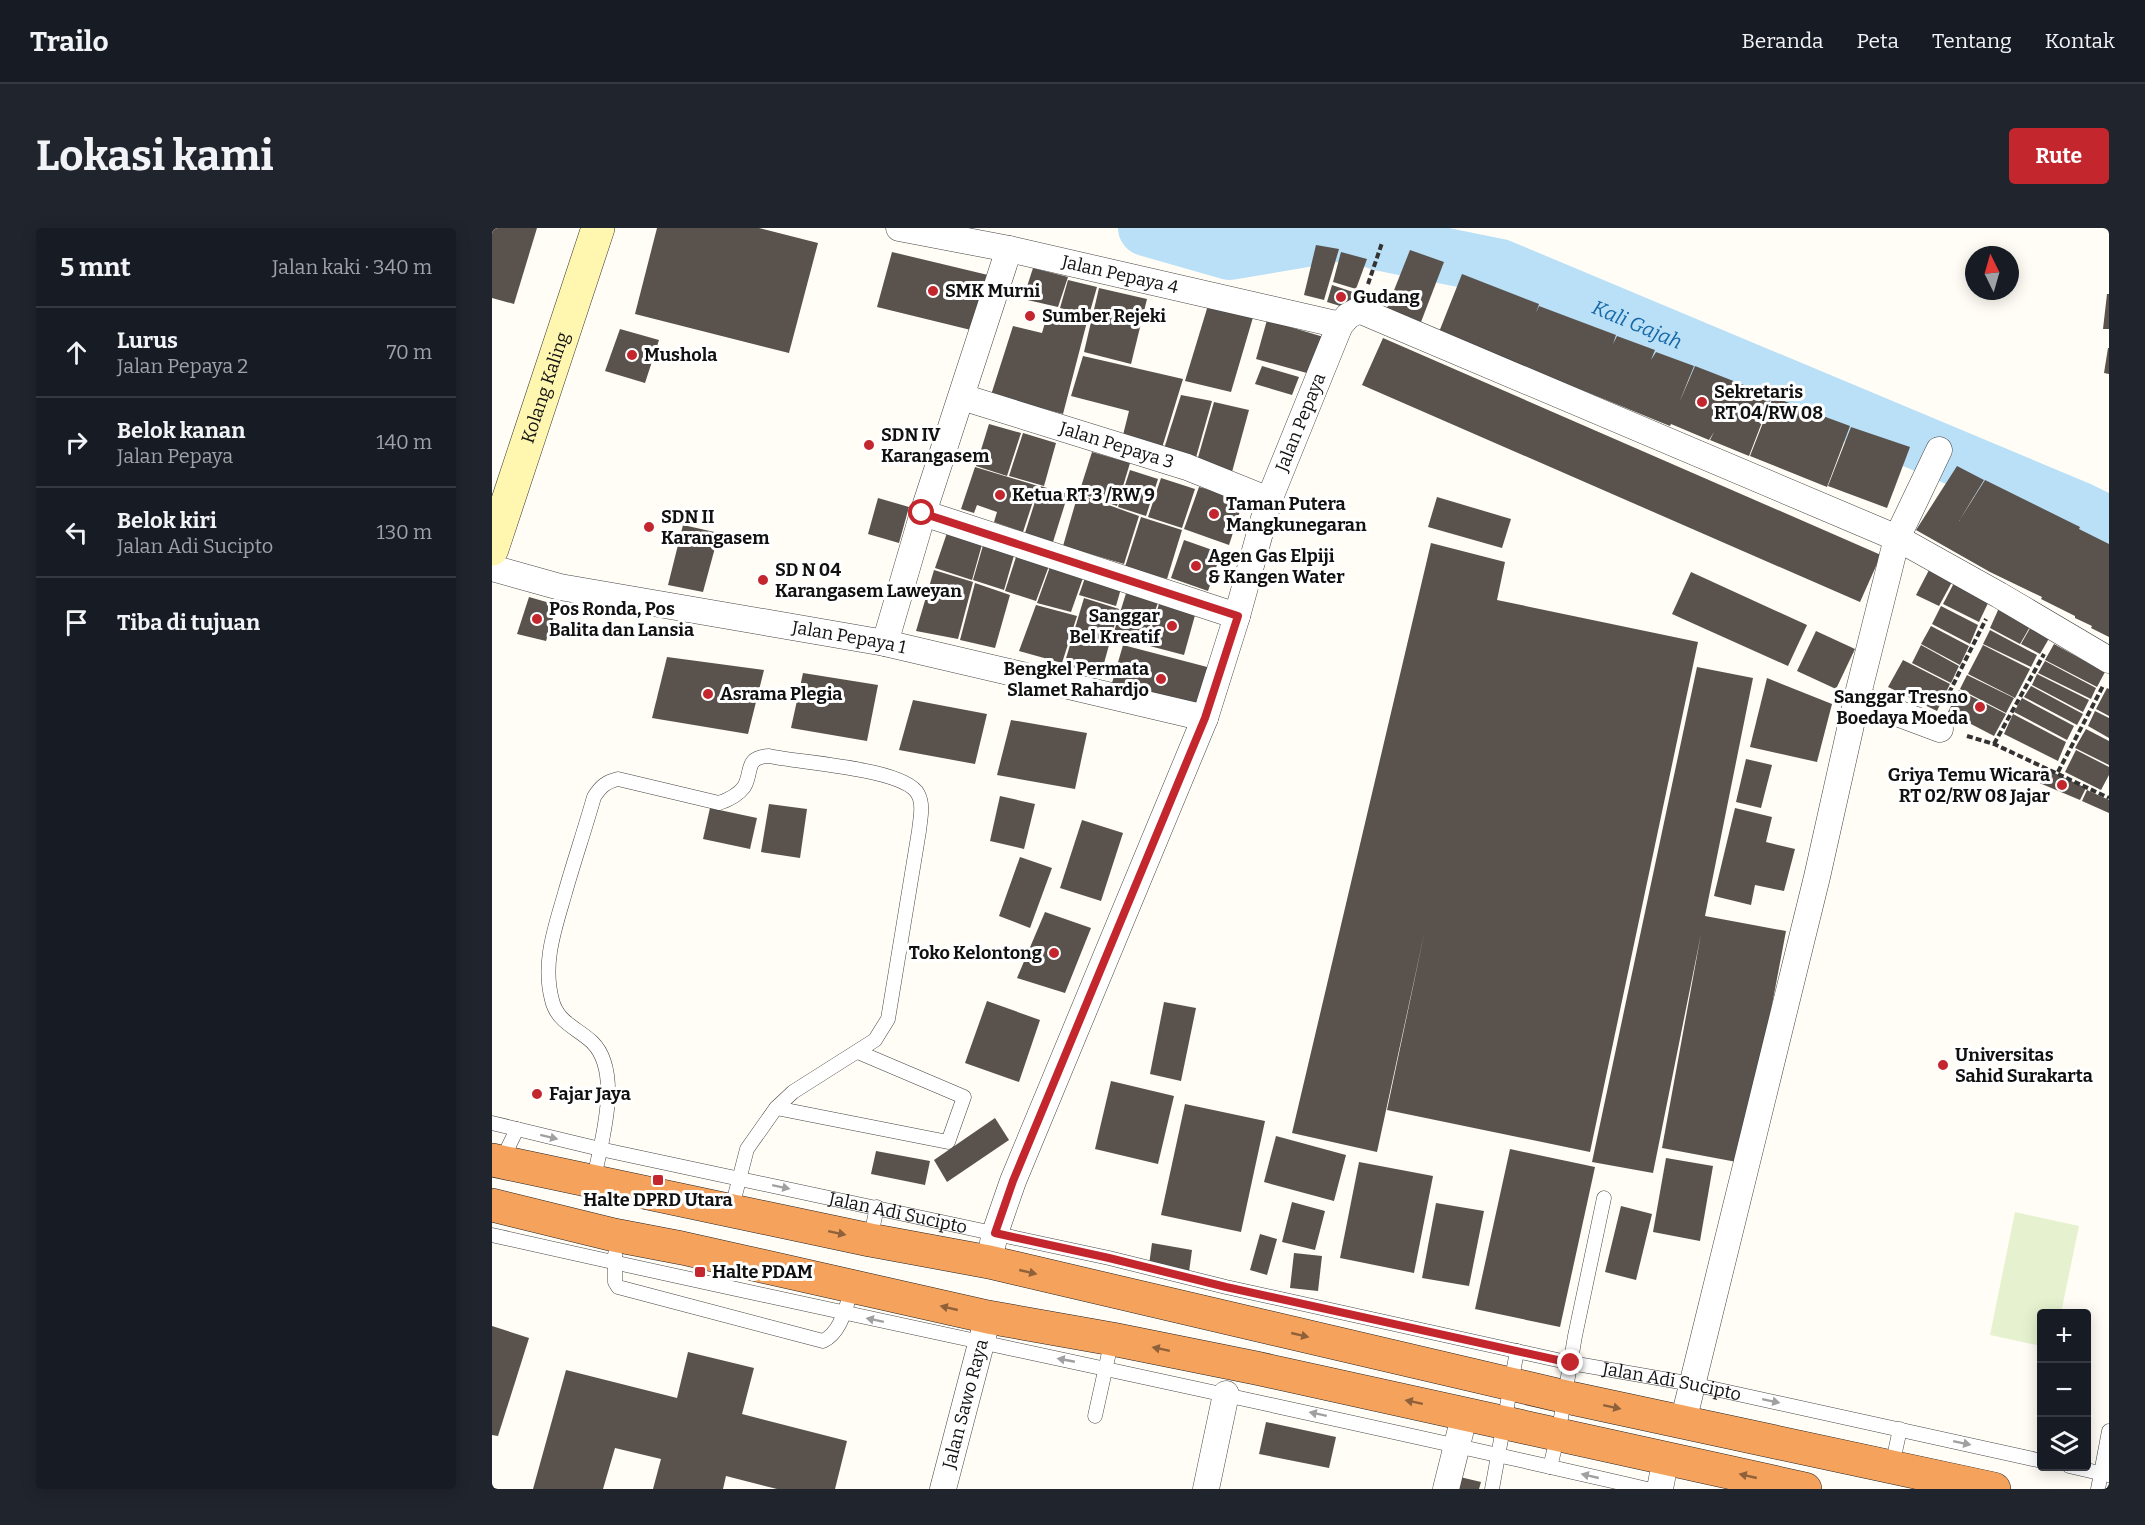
<!DOCTYPE html>
<html lang="id">
<meta charset="utf-8">
<style>
body{margin:0;font-family:Bitter,serif;background:#20242c;color:#f1f3f6}
.controls{position:absolute;right:18px;bottom:18px;display:grid;overflow:hidden;border-radius:6px;box-shadow:0 3px 15px #0003}
.controls button{width:54px;height:54px;display:grid;place-items:center;padding:0;border:0;border-bottom:2px solid #363941;background:#171b24;color:#f1f3f6;font:30px sans-serif}
.compass{position:absolute;left:1473px;top:18px;width:54px;height:54px;border-radius:50%;background:#171b24;box-shadow:0 3px 15px #0003;rotate:355deg}
.stop{position:absolute;width:18px;height:18px;margin:-14px;border:4px solid #c4262e;border-radius:50%;background:#fff}
.stop.end{background:#c4262e;border-color:#fff;box-shadow:0 2px 6px #0008}
.list{margin:0;padding:0;list-style:none}
h2{display:flex;justify-content:space-between;align-items:center;height:78px;margin:0;padding:0 24px;font-size:26px}
h2 small{font-size:20px;font-weight:400;color:#9ea1a6}
.list li{display:grid;grid-template-columns:39px 1fr auto;gap:18px;align-items:center;box-sizing:border-box;height:90px;padding:0 24px;border-top:2px solid #363941}
.list b{display:block;font-size:22px;white-space:nowrap}
.list p{margin:0;font-size:20px;white-space:nowrap;color:#9ea1a6}
.list em{font-size:20px;font-style:normal;color:#9ea1a6}
.icon{flex:none;width:33px;height:33px;fill:none;stroke:currentColor;stroke-width:2;stroke-linecap:round;stroke-linejoin:round}
.map{position:relative;flex:none;width:1617px;height:1261px;overflow:hidden;border-radius:6px}
header{display:flex;align-items:center;gap:36px;box-sizing:border-box;height:84px;padding:0 30px;background:#171b24;border-bottom:2px solid #363941}
header strong{font-size:28px}
nav{display:flex;gap:33px;margin-inline-start:auto;font-size:21px}
.intro{display:flex;align-items:center;justify-content:space-between;box-sizing:border-box;height:144px;padding:0 36px}
h1{margin:0;font-size:42px}
.button{padding:15px 27px;border-radius:6px;background:#c4262e;color:#fff;font-size:21px;font-weight:700}
main{display:flex;gap:36px;padding:0 36px}
aside{flex:1;background:#171b24;border-radius:6px;box-shadow:0 3px 15px #0003}
.map>svg:first-child{display:block}
.pitch{fill:#e6f2cf}
.lines{fill:none;stroke-linecap:round;stroke-linejoin:round}
.river{stroke:#b9e0f7;stroke-width:56}
.building{fill:#5a524d}
.lane-casing{stroke:#444;stroke-width:15}
.street-casing{stroke:#444;stroke-width:27}
.secondary-casing{stroke:#333;stroke-width:34}
.highway-casing{stroke:#222;stroke-width:34}
.path{stroke:#333;stroke-width:4;stroke-dasharray:6 3;stroke-linecap:butt}
.lane{stroke:#fff;stroke-width:14}
.street{stroke:#fff;stroke-width:26}
.secondary{stroke:#fff6b0;stroke-width:33}
.highway{stroke:#f5a25d;stroke-width:33}
.oneway{fill:#a0a0a0}
.oneway2{fill:#8e613b}
.route{stroke:#c4262e;stroke-width:8}
.poi-dot{fill:#c4262e;stroke:#fff;stroke-width:2}
.labels{text-anchor:middle;stroke-width:6;stroke-linejoin:round;paint-order:stroke}
.street-label{font-size:18px;fill:#111;stroke:#fff}
.poi-label{font-size:18px;font-weight:bold;fill:#111;stroke:#fff;text-anchor:start}
.water-label{font-size:20px;font-style:italic;fill:#1768a6;stroke:#fff}
</style>
<header>
<strong>Trailo</strong>
<nav><a>Beranda</a><a>Peta</a><a>Tentang</a><a>Kontak</a></nav>
</header>
<div class="intro"><h1>Lokasi kami</h1><a class="button">Rute</a></div>
<main>
<aside>
<h2>5 mnt<small>Jalan kaki · 340 m</small></h2>
<ul class="list">
<li><svg class="icon" aria-label="ahead" viewBox="0 0 24 24"><path d="M12 20V5M6 11l6-6 6 6"/></svg><div><b>Lurus</b><p>Jalan Pepaya 2</p></div><em>70 m</em></li>
<li><svg class="icon" aria-label="right" viewBox="0 0 24 24"><path d="M7 20v-9h11M14 6l5 5-5 5"/></svg><div><b>Belok kanan</b><p>Jalan Pepaya</p></div><em>140 m</em></li>
<li><svg class="icon" aria-label="left" viewBox="0 0 24 24"><path d="M17 20v-9H6M10 6l-5 5 5 5"/></svg><div><b>Belok kiri</b><p>Jalan Adi Sucipto</p></div><em>130 m</em></li>
<li><svg class="icon" aria-label="arrive" viewBox="0 0 24 24"><path d="M6 21V4h12l-3 4 3 4H6"/></svg><div><b>Tiba di tujuan</b></div></li>
</ul>
</aside>
<div class="map">
<svg width="1617" height="1261" viewBox="0 0 1617 1261">
<rect width="100%" height="100%" fill="#fffdf5"/>
<!-- pitch -->
<path class="pitch" d="M1523,984L1587,998L1569,1085L1550,1086L1549,1118L1498,1107Z"/>
<g class="lines">
<!-- river -->
<path class="river" id="s1" d="M654,0L738,24L856,4L890,15L1008,39L1586,281L1617,296"/>
</g>
<!-- building -->
<g class="building">
<path d="M0,0H45L22,76L0,70Z"/>
<path d="M165,0H267L326,15L297,125L143,86Z"/>
<path d="M824,17L847,21L832,72L812,67Z"/>
<path d="M918,22L952,34L929,94L895,80Z"/>
<path d="M400,24L496,47L483,103L385,79Z"/>
<path d="M849,24L875,31L864,61L841,54Z"/>
<path d="M541,40L576,49L566,79L531,71Z"/>
<path d="M970,46L1047,76L1044,85L1047,78L1124,107L1121,116L1125,108L1163,122L1159,132L1164,124L1202,138L1187,175L1203,138L1280,168L1257,228L1218,212L1222,204L1217,212L1179,196L1178,198L947,104Z"/>
<path d="M576,52L605,59L597,87L568,80Z"/>
<path d="M840,57L864,65L858,81L835,74Z"/>
<path d="M607,60L655,71L639,136L592,124Z"/>
<path d="M1615,66H1617V101H1611Z"/>
<path d="M717,74L762,86L739,164L693,153Z"/>
<path d="M557,81L596,90L571,186L499,167L521,98L550,105Z"/>
<path d="M775,92L835,110L822,147L764,131Z"/>
<path d="M128,101L167,112L153,155L113,143Z"/>
<path d="M891,110L1389,327L1368,374L870,157Z"/>
<path d="M1616,120H1617V146L1612,145Z"/>
<path d="M591,128L691,151L669,223L630,211L637,183L579,168Z"/>
<path d="M770,138L807,149L800,167L763,156Z"/>
<path d="M689,167L720,173L703,233L671,224Z"/>
<path d="M1281,169L1319,183L1317,192L1320,184L1358,198L1335,259L1258,228Z"/>
<path d="M722,174L757,182L740,244L705,233Z"/>
<path d="M497,196L529,205L515,248L484,238Z"/>
<path d="M1359,199L1418,219L1395,280L1336,258Z"/>
<path d="M531,205L564,215L552,258L517,248Z"/>
<path d="M600,224L638,235L625,278L587,265Z"/>
<path d="M1465,238L1492,252L1467,293L1493,252L1588,299L1587,301L1617,316V409L1599,400L1600,398L1583,390V388L1549,371L1550,369L1498,344L1424,302Z"/>
<path d="M483,239L546,258L531,304L502,294L505,284L485,277L482,285L469,281Z"/>
<path d="M638,242L666,251L654,288L626,279Z"/>
<path d="M669,250L703,261L690,300L656,289Z"/>
<path d="M548,258L576,266L561,314L533,305Z"/>
<path d="M707,259L752,271L737,317L692,301Z"/>
<path d="M586,266L647,288L632,336L571,318Z"/>
<path d="M945,269L1019,291L1010,320L936,299Z"/>
<path d="M386,270L417,279L407,315L376,306Z"/>
<path d="M649,289L690,302L675,351L633,339Z"/>
<path d="M191,297L227,305L211,364L176,357Z"/>
<path d="M456,302L491,313L480,352L443,340Z"/>
<path d="M692,312L729,325L716,363L679,350Z"/>
<path d="M492,314L523,324L512,362L481,352Z"/>
<path d="M939,315L1013,334L1005,372L1206,414L1098,924L895,882L933,702L885,924L800,905Z"/>
<path d="M525,326L558,335L544,373L513,363Z"/>
<path d="M559,336L592,347L579,384L545,375Z"/>
<path d="M442,342L481,354L466,411L424,403Z"/>
<path d="M1437,342L1460,354L1447,378L1424,367Z"/>
<path d="M1199,344L1315,397L1296,438L1180,386Z"/>
<path d="M594,347L630,357L624,378L587,367Z"/>
<path d="M483,355L518,367L503,420L468,412Z"/>
<path d="M1462,355L1497,373L1487,394L1451,376Z"/>
<path d="M636,359L668,369L652,414L621,407Z"/>
<path d="M37,369L65,377L54,413L25,406Z"/>
<path d="M592,370L627,381L609,446L572,437Z"/>
<path d="M669,370L705,380L692,427L654,417Z"/>
<path d="M544,377L585,388L570,435L527,423Z"/>
<path d="M1449,378L1486,397L1478,416L1440,396Z"/>
<path d="M1507,380L1539,397L1528,416L1498,400Z"/>
<path d="M1541,395L1559,407L1548,426L1529,416Z"/>
<path d="M1439,398L1477,418L1468,437L1429,416Z"/>
<path d="M1498,402L1545,427L1539,439L1491,416Z"/>
<path d="M1324,403L1363,421L1344,461L1305,443Z"/>
<path d="M1562,416L1613,444L1605,459L1553,432Z"/>
<path d="M631,417L719,440L706,483L618,462Z"/>
<path d="M1429,417L1467,438L1459,455L1420,435Z"/>
<path d="M1491,417L1538,441L1523,470L1476,446Z"/>
<path d="M175,429L272,442L256,506L160,490Z"/>
<path d="M1411,432L1458,456L1445,483L1396,459Z"/>
<path d="M1553,433L1604,460L1599,471L1546,445Z"/>
<path d="M1205,439L1261,450L1213,688L1294,703L1250,935L1170,920L1209,706L1161,945L1100,934Z"/>
<path d="M311,445L386,457L375,513L299,500Z"/>
<path d="M1545,446L1597,472L1591,484L1540,457Z"/>
<path d="M1475,447L1522,470L1514,485L1468,461Z"/>
<path d="M1275,450L1340,476L1325,534L1258,519Z"/>
<path d="M1539,458L1591,486L1585,497L1532,469Z"/>
<path d="M1615,460L1617,461V488L1604,481Z"/>
<path d="M1467,462L1514,486L1502,508L1456,484Z"/>
<path d="M1530,470L1582,498L1575,512L1522,484Z"/>
<path d="M421,472L495,486L483,536L407,522Z"/>
<path d="M1603,483L1617,490V510L1596,498Z"/>
<path d="M1521,486L1574,514L1566,533L1512,506Z"/>
<path d="M519,492L595,505L583,561L505,547Z"/>
<path d="M1594,501L1617,513V537L1583,520Z"/>
<path d="M1584,522L1617,539V547L1609,562L1573,544Z"/>
<path d="M1254,531L1280,537L1269,580L1244,574Z"/>
<path d="M1552,540L1594,560L1588,572L1545,554Z"/>
<path d="M1595,562L1617,572V585L1590,573Z"/>
<path d="M508,568L543,576L532,621L498,613Z"/>
<path d="M277,576L315,581L308,630L269,624Z"/>
<path d="M218,580L265,590L258,621L211,611Z"/>
<path d="M1243,580L1280,589L1274,614L1303,621L1292,663L1263,657L1259,677L1222,668Z"/>
<path d="M590,592L631,605L609,673L568,660Z"/>
<path d="M528,629L560,640L538,700L507,688Z"/>
<path d="M553,684L599,700L573,765L525,750Z"/>
<path d="M495,773L548,792L527,854L473,835Z"/>
<path d="M672,774L704,780L689,853L658,846Z"/>
<path d="M619,853L682,868L666,936L603,921Z"/>
<path d="M693,876L773,893L749,1004L669,987Z"/>
<path d="M503,890L517,912L455,954L442,932Z"/>
<path d="M784,908L854,927L842,973L772,954Z"/>
<path d="M1018,921L1103,939L1068,1099L983,1081Z"/>
<path d="M384,923L438,933L433,957L379,946Z"/>
<path d="M1174,930L1221,938L1208,1013L1161,1004Z"/>
<path d="M867,934L941,948L922,1045L848,1030Z"/>
<path d="M800,974L833,983L823,1022L790,1014Z"/>
<path d="M944,975L992,983L977,1058L930,1050Z"/>
<path d="M1129,978L1160,986L1144,1052L1113,1044Z"/>
<path d="M768,1006L785,1011L775,1047L758,1042Z"/>
<path d="M660,1015L700,1022L697,1044L657,1037Z"/>
<path d="M802,1025L830,1028L826,1063L798,1060Z"/>
<path d="M0,1098L37,1110L6,1208L0,1207Z"/>
<path d="M196,1124L262,1140L250,1186L355,1213L343,1261H285L234,1248L231,1261H161L169,1231L123,1220L111,1261H41L74,1142L185,1170Z"/>
<path d="M774,1194L844,1209L837,1240L767,1226Z"/>
<path d="M968,1249L989,1254L987,1261H965Z"/>
</g>
<g class="lines">
<!-- lane casing -->
<g class="lane-casing">
<g id="lane">
<path d="M284,880L456,914L472,869L366,824"/>
<path id="s2" d="M0,895L108,921L617,1030L734,1059L1079,1135L1200,1156L1550,1233"/>
<path d="M9,934L25,901"/>
<path d="M101,954C109,916 131,844 100,814C85,800 65,794 60,772C50,735 63,700 73,665C82,633 93,601 102,569C109,558 114,554 126,551L227,575C236,572 246,567 252,559C261,544 252,529 277,528C307,535 412,540 426,566C432,577 428,592 427,603L396,791L383,812L301,864L284,880L255,921L239,983"/>
<path d="M0,1007C385,1094 771,1172 1155,1261"/>
<path d="M378,1012L385,979"/>
<path d="M123,1026V1054L126,1059L331,1113C350,1104 354,1077 361,1058"/>
<path d="M603,1188L620,1111"/>
<path d="M1400,1238L1408,1201"/>
<path d="M1577,1238L1616,1247"/>
<path d="M1058,1239L1066,1207L1083,1108L1112,970"/>
<path d="M1000,1261L1025,1123"/>
<path d="M1606,1261L1617,1203"/>
</g>
</g>
<!-- street casing -->
<g class="street-casing">
<g id="street">
<path id="s3" d="M407,0L517,21L848,97"/>
<path id="s4" d="M470,169L695,239L777,272"/>
<path d="M431,285L745,388"/>
<path id="s5" d="M0,340L68,359L393,415L713,490"/>
<path d="M393,415L431,285L517,21"/>
<path d="M1365,470L1448,501"/>
<path id="s6" d="M497,1034L503,1005L521,953L713,490L745,388L777,272L848,97L856,88L867,82L1405,310L1507,367L1617,432"/>
<path d="M1191,1194L1325,649L1365,470L1405,310L1447,222"/>
<path id="s7" d="M451,1261L496,1089"/>
<path d="M714,1261L734,1166"/>
<path d="M954,1261L973,1185"/>
<path d="M1168,1261L1174,1229"/>
</g>
</g>
<!-- secondary casing -->
<g class="secondary-casing">
<g id="secondary">
<path id="s8" d="M0,321L106,0"/>
</g>
</g>
<!-- highway casing -->
<g class="highway-casing">
<g id="highway">
<path d="M0,932L378,1012L497,1034L1074,1169L1502,1261"/>
<path d="M0,977L122,1007L190,1020L496,1089L620,1111L764,1140L1313,1261"/>
</g>
</g>
<!-- path -->
<g class="path">
<path d="M876,56L890,15"/>
<path d="M1453,473L1494,391"/>
<path d="M1475,508L1502,516L1617,570"/>
<path d="M1502,516L1552,426"/>
<path d="M1566,544L1611,458"/>
</g>
<!-- lane -->
<use href="#lane" class="lane"/>
<!-- street -->
<use href="#street" class="street"/>
<!-- secondary -->
<use href="#secondary" class="secondary"/>
<!-- highway -->
<use href="#highway" class="highway"/>
</g>
<!-- one-way arrows -->
<defs><path id="oneway-solid" d="M-6-.8H1V-3.2L6.5 0L1 3.2V.8H-6Z" transform="scale(1.5)"/></defs>
<g class="oneway">
<use href="#oneway-solid" transform="translate(57 909) rotate(14)"/>
<use href="#oneway-solid" transform="translate(289 959) rotate(12)"/>
<use href="#oneway-solid" transform="translate(383 1092) rotate(-168)"/>
<use href="#oneway-solid" transform="translate(574 1132) rotate(-169)"/>
<use href="#oneway-solid" transform="translate(1279 1173) rotate(12)"/>
<use href="#oneway-solid" transform="translate(826 1186) rotate(-168)"/>
<use href="#oneway-solid" transform="translate(1470 1215) rotate(12)"/>
<use href="#oneway-solid" transform="translate(1098 1248) rotate(-167)"/>
</g>
<g class="oneway2">
<use href="#oneway-solid" transform="translate(345 1005) rotate(12)"/>
<use href="#oneway-solid" transform="translate(536 1044) rotate(13)"/>
<use href="#oneway-solid" transform="translate(457 1080) rotate(-167)"/>
<use href="#oneway-solid" transform="translate(808 1107) rotate(13)"/>
<use href="#oneway-solid" transform="translate(669 1121) rotate(-168)"/>
<use href="#oneway-solid" transform="translate(922 1174) rotate(-168)"/>
<use href="#oneway-solid" transform="translate(1120 1179) rotate(12)"/>
<use href="#oneway-solid" transform="translate(1256 1248) rotate(-167)"/>
</g>
<g class="lines">
<!-- route -->
<path class="route" d="M430,285L746,388L713,490L521,953L503,1005L617,1030L734,1059L1079,1135"/>
</g>
<!-- markers -->
<g class="poi-dot">
<circle cx="441" cy="63" r="6"/>
<circle cx="849" cy="69" r="6"/>
<circle cx="538" cy="88" r="6"/>
<circle cx="140" cy="127" r="6"/>
<circle cx="1210" cy="174" r="6"/>
<circle cx="377" cy="217" r="6"/>
<circle cx="508" cy="267" r="6"/>
<circle cx="722" cy="286" r="6"/>
<circle cx="157" cy="299" r="6"/>
<circle cx="704" cy="338" r="6"/>
<circle cx="271" cy="352" r="6"/>
<circle cx="45" cy="391" r="6"/>
<circle cx="680" cy="398" r="6"/>
<circle cx="669" cy="451" r="6"/>
<circle cx="216" cy="466" r="6"/>
<circle cx="1488" cy="479" r="6"/>
<circle cx="1570" cy="557" r="6"/>
<circle cx="562" cy="725" r="6"/>
<circle cx="1451" cy="837" r="6"/>
<circle cx="45" cy="866" r="6"/>
<rect x="160" y="946" width="12" height="12" rx="3"/>
<rect x="202" y="1038" width="12" height="12" rx="3"/>
</g>
<g class="labels">
<!-- street labels -->
<g class="street-label">
<text dy="6" stroke="none"><textPath href="#s3" startOffset="226">Jalan Pepaya 4</textPath></text>
<text dy="6" stroke="none"><textPath href="#s8" startOffset="170">Kolang Kaling</textPath></text>
<text dy="6" stroke="none"><textPath href="#s6" startOffset="897">Jalan Pepaya</textPath></text>
<text dy="6" stroke="none"><textPath href="#s4" startOffset="162">Jalan Pepaya 3</textPath></text>
<text dy="6" stroke="none"><textPath href="#s5" startOffset="364">Jalan Pepaya 1</textPath></text>
<text dy="6" stroke="none"><textPath href="#s2" startOffset="416">Jalan Adi Sucipto</textPath></text>
<text dy="6" stroke="none"><textPath href="#s2" startOffset="1208">Jalan Adi Sucipto</textPath></text>
<text dy="6" stroke="none"><textPath href="#s7" startOffset="88">Jalan Sawo Raya</textPath></text>
</g>
<!-- poi labels -->
<g class="poi-label">
<text x="453" y="69">SMK Murni</text>
<text x="861" y="75">Gudang</text>
<text x="550" y="94">Sumber Rejeki</text>
<text x="152" y="133">Mushola</text>
<text x="1222" y="170">Sekretaris<tspan x="1222" dy="21">RT 04/RW 08</tspan></text>
<text x="389" y="213">SDN IV<tspan x="389" dy="21">Karangasem</tspan></text>
<text x="520" y="273">Ketua RT 3 /RW 9</text>
<text x="734" y="282">Taman Putera<tspan x="734" dy="21">Mangkunegaran</tspan></text>
<text x="169" y="295">SDN II<tspan x="169" dy="21">Karangasem</tspan></text>
<text x="716" y="334">Agen Gas Elpiji<tspan x="716" dy="21">&amp; Kangen Water</tspan></text>
<text x="283" y="348">SD N 04<tspan x="283" dy="21">Karangasem Laweyan</tspan></text>
<text x="57" y="387">Pos Ronda, Pos<tspan x="57" dy="21">Balita dan Lansia</tspan></text>
<text x="668" y="394" text-anchor="end">Sanggar<tspan x="668" dy="21">Bel Kreatif</tspan></text>
<text x="657" y="447" text-anchor="end">Bengkel Permata<tspan x="657" dy="21">Slamet Rahardjo</tspan></text>
<text x="228" y="472">Asrama Plegia</text>
<text x="1476" y="475" text-anchor="end">Sanggar Tresno<tspan x="1476" dy="21">Boedaya Moeda</tspan></text>
<text x="1558" y="553" text-anchor="end">Griya Temu Wicara<tspan x="1558" dy="21">RT 02/RW 08 Jajar</tspan></text>
<text x="550" y="731" text-anchor="end">Toko Kelontong</text>
<text x="1463" y="833">Universitas<tspan x="1463" dy="21">Sahid Surakarta</tspan></text>
<text x="57" y="872">Fajar Jaya</text>
<text x="166" y="978" text-anchor="middle">Halte DPRD Utara</text>
<text x="220" y="1050">Halte PDAM</text>
</g>
<!-- water labels -->
<g class="water-label">
<text dy="7" stroke="none"><textPath href="#s1" startOffset="512">Kali Gajah</textPath></text>
</g>
</g>
</svg>
<div class="controls">
<button>+</button>
<button>−</button>
<button><svg class="icon" aria-label="layers" viewBox="0 0 24 24"><path d="M12 4l9 5-9 5-9-5zM3 14l9 5 9-5"/></svg></button>
</div>
<svg class="compass" viewBox="-18 -18 36 36"><path d="M0-13l5 13h-10z" fill="#e53935"/><path d="M0 13l5-13h-10z" fill="#9ea1a6"/></svg>
<div class="stop" style="left:430px;top:285px"></div>
<div class="stop end" style="left:1079px;top:1135px"></div>
</div>
</main>
